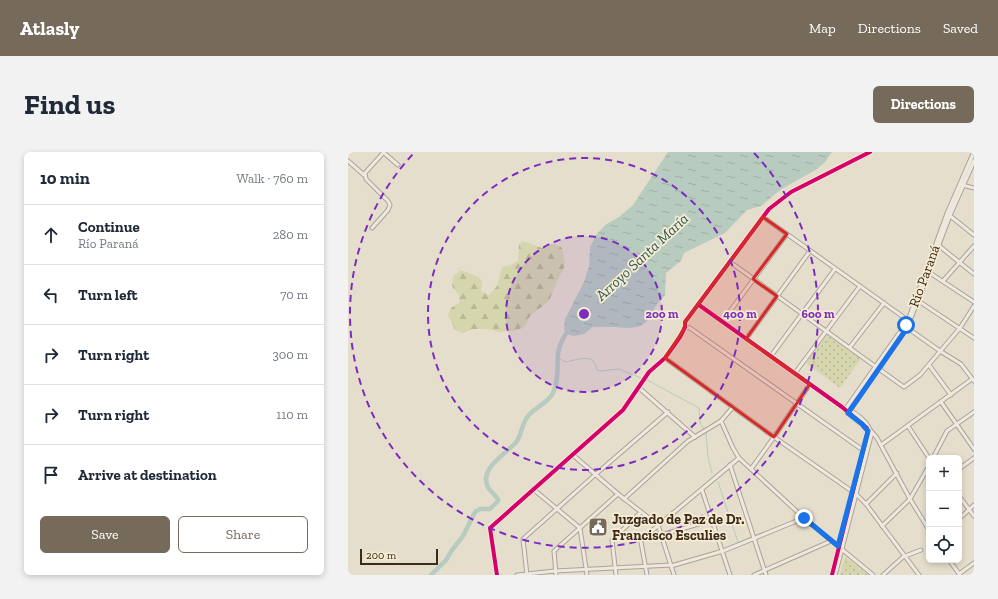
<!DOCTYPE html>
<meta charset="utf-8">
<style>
body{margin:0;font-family:"Zilla Slab",serif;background:#f2f2f3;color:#1f2937}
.controls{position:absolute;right:12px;bottom:12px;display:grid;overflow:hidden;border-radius:6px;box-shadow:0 2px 6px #0003}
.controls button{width:36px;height:36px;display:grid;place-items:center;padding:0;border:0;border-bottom:1px solid #e0e1e3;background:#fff;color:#1f2937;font:20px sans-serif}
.scale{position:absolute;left:12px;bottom:10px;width:78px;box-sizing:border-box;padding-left:4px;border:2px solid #3a2b1d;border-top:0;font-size:11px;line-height:14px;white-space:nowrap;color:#3a2b1d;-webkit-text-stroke:3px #f7ecd2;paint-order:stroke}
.stop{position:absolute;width:12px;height:12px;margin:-9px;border:3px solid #1a73e8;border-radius:50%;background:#fff}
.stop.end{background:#1a73e8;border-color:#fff;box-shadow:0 1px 4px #0008}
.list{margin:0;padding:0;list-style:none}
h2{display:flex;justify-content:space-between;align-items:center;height:52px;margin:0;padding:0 16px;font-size:17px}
h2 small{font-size:13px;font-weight:400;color:#747a83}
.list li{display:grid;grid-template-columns:26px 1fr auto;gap:12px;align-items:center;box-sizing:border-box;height:60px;padding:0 16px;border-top:1px solid #e0e1e3}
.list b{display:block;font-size:15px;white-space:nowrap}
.list p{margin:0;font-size:13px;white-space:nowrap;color:#747a83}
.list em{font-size:13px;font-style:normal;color:#747a83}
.actions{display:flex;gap:8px;padding:12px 16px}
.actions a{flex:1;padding:9px 0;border:1px solid #766a5a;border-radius:6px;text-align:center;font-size:14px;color:#766a5a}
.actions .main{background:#766a5a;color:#fff}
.icon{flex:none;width:22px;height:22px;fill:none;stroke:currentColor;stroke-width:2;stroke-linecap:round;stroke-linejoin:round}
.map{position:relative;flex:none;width:626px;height:423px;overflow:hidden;border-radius:6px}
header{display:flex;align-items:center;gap:24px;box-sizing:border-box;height:56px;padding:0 20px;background:#766a5a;color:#fff}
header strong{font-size:19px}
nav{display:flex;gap:22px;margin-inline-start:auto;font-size:14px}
.intro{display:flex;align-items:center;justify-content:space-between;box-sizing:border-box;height:96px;padding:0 24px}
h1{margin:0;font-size:28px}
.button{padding:10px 18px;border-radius:6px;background:#766a5a;color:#fff;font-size:14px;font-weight:700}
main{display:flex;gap:24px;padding:0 24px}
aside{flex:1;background:#fff;border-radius:6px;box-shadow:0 2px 6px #0003}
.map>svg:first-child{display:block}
.forest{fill:url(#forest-firs)}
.park{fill:url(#park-dots)}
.water{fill:url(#water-ripples)}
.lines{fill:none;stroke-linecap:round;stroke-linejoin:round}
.stream{stroke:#b8cbbf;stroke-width:1}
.river{stroke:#b8cbbf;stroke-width:4.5}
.minor-casing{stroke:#aba396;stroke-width:5}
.tertiary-casing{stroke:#aba396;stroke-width:5.5}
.minor{stroke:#eee8de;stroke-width:3}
.tertiary{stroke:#eee8de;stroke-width:3.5}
.cycleway-casing{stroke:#f7ecd2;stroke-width:6}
.cycleway{stroke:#d6006c;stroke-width:4}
.route{stroke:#1a73e8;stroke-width:5}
.marked{fill:#d62828;fill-opacity:0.2;stroke:#d62828;stroke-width:3;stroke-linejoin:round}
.ring{fill:none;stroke:#7b2cbf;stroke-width:2;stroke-dasharray:7 5}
.labels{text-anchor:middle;stroke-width:3.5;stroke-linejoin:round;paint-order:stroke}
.street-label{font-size:14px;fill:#3a2b1d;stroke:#f7ecd2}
.poi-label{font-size:14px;font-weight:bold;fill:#3a2b1d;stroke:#f7ecd2;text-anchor:start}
.water-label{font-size:15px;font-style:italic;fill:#2b5b58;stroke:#f7ecd2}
.centre{fill:#7b2cbf;stroke:#f7ecd2;stroke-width:2}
.ring-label{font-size:12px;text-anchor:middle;font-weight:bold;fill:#7b2cbf;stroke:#f7ecd2;stroke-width:3.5;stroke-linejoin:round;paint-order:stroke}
</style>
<header>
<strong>Atlasly</strong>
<nav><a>Map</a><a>Directions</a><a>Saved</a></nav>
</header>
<div class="intro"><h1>Find us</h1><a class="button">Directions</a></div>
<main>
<aside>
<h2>10 min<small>Walk · 760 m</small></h2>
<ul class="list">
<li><svg class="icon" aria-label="ahead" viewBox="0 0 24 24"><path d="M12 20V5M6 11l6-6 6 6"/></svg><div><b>Continue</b><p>Río Paraná</p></div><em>280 m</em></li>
<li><svg class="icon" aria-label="left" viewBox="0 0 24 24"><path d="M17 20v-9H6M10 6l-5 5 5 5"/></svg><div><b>Turn left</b></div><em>70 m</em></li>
<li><svg class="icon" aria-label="right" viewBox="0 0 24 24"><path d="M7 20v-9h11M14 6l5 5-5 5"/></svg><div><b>Turn right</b></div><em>300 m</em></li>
<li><svg class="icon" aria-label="right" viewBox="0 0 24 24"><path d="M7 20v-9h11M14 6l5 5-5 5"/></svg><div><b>Turn right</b></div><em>110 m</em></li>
<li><svg class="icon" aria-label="arrive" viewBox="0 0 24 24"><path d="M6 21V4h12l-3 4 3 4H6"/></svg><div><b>Arrive at destination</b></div></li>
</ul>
<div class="actions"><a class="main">Save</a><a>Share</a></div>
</aside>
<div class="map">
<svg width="626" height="423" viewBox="0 0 626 423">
<defs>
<pattern id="forest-firs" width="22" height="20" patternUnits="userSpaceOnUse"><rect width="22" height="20" fill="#d6d6ae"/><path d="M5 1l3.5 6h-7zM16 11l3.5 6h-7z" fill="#b8b895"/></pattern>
<pattern id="park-dots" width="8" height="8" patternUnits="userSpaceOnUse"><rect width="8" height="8" fill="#d6d6ae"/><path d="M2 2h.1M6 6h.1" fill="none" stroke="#b8b895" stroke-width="1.8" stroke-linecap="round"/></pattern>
<pattern id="water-ripples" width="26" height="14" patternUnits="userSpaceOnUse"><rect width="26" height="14" fill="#b8cbbf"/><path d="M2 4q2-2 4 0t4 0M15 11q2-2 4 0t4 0" fill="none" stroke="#9faea4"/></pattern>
</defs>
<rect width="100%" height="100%" fill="#e6decc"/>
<!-- forest -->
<path class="forest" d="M175,89L194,96C202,92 206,91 214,96L217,111L215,119L209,129L201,149L182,164L176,175L166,179L150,180L139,177H126L115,181L107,178L100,163L103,156L111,151V143L104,134L105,124L113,118L130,125L134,129L133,139L141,143L149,134L154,115L162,113L170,109L171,92Z"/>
<!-- park -->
<g class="park">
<path d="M479,183L513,207L492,236L458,211Z"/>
<path d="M497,404L520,423H492Z"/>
</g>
<!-- water -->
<path class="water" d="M320,0H484L477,10L469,17L432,38L413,54L399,58L377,81L336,101L333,109L318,121L317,143L308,153L303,164L297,171L290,175L279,176L267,175H245L236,182L226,184L218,182L216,177L217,167L236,130L241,114L242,95L248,83L257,73L271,65L285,53Z"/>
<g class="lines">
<!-- stream -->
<g class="stream">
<path d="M210,206L218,210C224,209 239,203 245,209C247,211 248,215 249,218L252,219L271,217L293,226"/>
<path d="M299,228L351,256L352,271L356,277"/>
<path d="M358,281L360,305L364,321"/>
<path d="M370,330L390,390"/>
</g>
<!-- river -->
<path class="river" d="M83,423L98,408L104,398L115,384L127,360L132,357H142L150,349V347C147,343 142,339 140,335C130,316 160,301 169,289C174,281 174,271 180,264C187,255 200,251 205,241C211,229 209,215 210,202C211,193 216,184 221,177"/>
<!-- minor casing -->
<g class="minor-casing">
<g id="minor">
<path d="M35,0L50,13"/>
<path d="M0,9L16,23"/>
<path d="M614,33L626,36"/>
<path d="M601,63L626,83"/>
<path d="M415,65L561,169"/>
<path d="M24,76L40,58L42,53L40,49L18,27L17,21L36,0"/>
<path d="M590,93L626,122"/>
<path d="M382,110L556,235L572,223L612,176L626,154"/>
<path d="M579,119L626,150"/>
<path d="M595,129L626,94"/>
<path d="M569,148L626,186"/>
<path d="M351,153L494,255"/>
<path d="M374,170L439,82"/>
<path d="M337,175L342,176L349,181L516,299"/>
<path d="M558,175L592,199L613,212L626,229"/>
<path d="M398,187L462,99"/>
<path d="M502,195L536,151"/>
<path d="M423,204L487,117"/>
<path d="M317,206L426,285L508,342L518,352L571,423"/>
<path d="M581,213L603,243"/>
<path d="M447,221L512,134"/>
<path d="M290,235L347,285"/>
<path d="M593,250L626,297"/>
<path d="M373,269L385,296L391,306L456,366L525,423"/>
<path d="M560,274L581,306"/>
<path d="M523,279L529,286L562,347L581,378"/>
<path d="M533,293L624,227"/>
<path d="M225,303L270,342L310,373L326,423"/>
<path d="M585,306L599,279L626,260"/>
<path d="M382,313L418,423"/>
<path d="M403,317L426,285L462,232"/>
<path d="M611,317L626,306"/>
<path d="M185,337L232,376L239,423"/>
<path d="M354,338L382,423"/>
<path d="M611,344L626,364"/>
<path d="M276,347L340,289L373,269L385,255"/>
<path d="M518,352L549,321"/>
<path d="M611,367L626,353"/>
<path d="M534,374L562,347L581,314"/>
<path d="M313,383L364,368"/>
<path d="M601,408L612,423"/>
<path d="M323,414L375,399L456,366"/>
<path d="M611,422L626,411"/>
<path d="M149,423L142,376L275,258L301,220L317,206L332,185L337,175V170L421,57L443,40L522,0"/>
<path d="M169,423L207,419L323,413"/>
<path d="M179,423L175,387L248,322L320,260"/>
<path d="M208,423L206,399L270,342"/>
<path d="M268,423L264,388L293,360"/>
<path d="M299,423L293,390L294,387L391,306"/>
<path d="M406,423L483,389"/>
<path d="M535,423L555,405L573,398"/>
</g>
</g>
<!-- tertiary casing -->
<g class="tertiary-casing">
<g id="tertiary">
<path d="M497,258L560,169L599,62L626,0"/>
<path d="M500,261L559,176L602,63L626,9"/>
<path d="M484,423L520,279L514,272L499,260"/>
<path d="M487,423L523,283C522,270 505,259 494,255"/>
</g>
</g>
<!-- minor -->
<use href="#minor" class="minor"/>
<!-- tertiary -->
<use href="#tertiary" class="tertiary"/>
<!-- cycleway casing -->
<g class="cycleway-casing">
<g id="cycleway">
<path d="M351,153L494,255L519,276V283L484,423"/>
<path d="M149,423L142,376L275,258L301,220L317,206L332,185L337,175V170L421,57L443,40L522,0"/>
</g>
</g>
<!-- cycleway -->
<use href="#cycleway" class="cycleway"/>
</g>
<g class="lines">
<!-- route -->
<path class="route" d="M456,366L490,394L520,279L514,272L500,261L559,176L557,174L558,173"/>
</g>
<!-- marked area -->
<path class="marked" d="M415,65L439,82L405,127L429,144L398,187L462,232L426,285L317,206L336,177L337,170Z"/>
<!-- distance rings -->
<circle cx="236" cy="162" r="78" fill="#7b2cbf" fill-opacity=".12"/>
<g class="ring">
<circle cx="236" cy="162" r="78"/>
<circle cx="236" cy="162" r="156"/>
<path d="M406 1A234 234 0 1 1 66 1"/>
</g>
<!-- icons -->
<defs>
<g id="civic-square" transform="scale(1)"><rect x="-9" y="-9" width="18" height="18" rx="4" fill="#766a5a" stroke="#f7ecd2"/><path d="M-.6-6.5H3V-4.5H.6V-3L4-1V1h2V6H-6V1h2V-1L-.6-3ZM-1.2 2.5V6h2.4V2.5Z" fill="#fff"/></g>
</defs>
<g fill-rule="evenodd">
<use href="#civic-square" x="250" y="375"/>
</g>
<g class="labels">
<!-- street labels -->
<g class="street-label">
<text transform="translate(576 124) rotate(-70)" y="5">Río Paraná</text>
</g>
<!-- poi labels -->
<g class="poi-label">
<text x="264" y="372">Juzgado de Paz de Dr.<tspan x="264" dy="16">Francisco Esculies</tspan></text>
</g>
<!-- water labels -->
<g class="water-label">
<text transform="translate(294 105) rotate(-43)" y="5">Arroyo Santa María</text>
</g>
</g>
<circle cx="236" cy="162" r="6" class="centre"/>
<g class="ring-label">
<text x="314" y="166">200 m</text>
<text x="392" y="166">400 m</text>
<text x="470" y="166">600 m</text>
</g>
</svg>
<div class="controls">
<button>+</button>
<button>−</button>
<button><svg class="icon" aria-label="locate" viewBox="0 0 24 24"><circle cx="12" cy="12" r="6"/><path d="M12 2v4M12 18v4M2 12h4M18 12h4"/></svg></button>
</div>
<div class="scale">200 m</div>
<div class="stop" style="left:558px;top:173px"></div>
<div class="stop end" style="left:456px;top:366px"></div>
</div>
</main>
